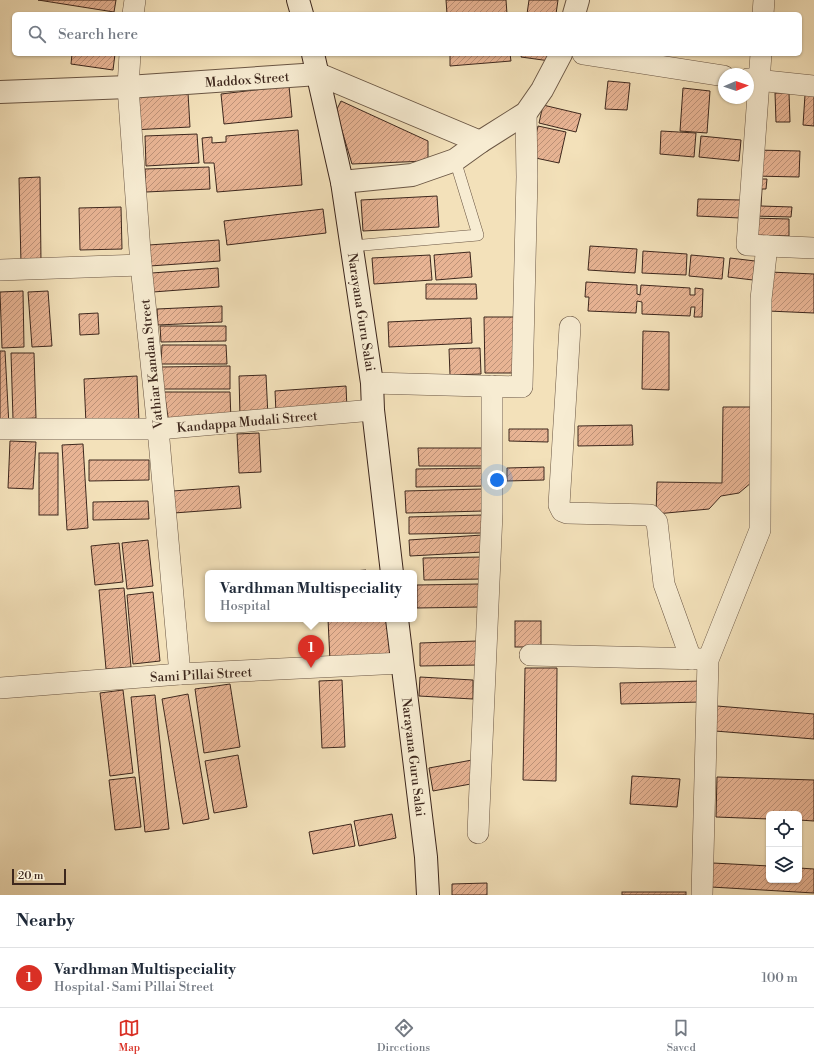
<!DOCTYPE html>
<meta charset="utf-8">
<style>
body{margin:0;font-family:"Libre Bodoni",serif;background:#f2f2f3;color:#1f2937}
.controls{position:absolute;right:12px;bottom:12px;display:grid;overflow:hidden;border-radius:6px;box-shadow:0 1px 3px #0004}
.controls button{width:36px;height:36px;display:grid;place-items:center;padding:0;border:0;border-bottom:1px solid #e0e1e3;background:#fff;color:#1f2937;font:20px sans-serif}
.compass{position:absolute;left:718px;top:68px;width:36px;height:36px;border-radius:50%;background:#fff;box-shadow:0 1px 3px #0004;rotate:88deg}
.scale{position:absolute;left:12px;bottom:10px;width:54px;box-sizing:border-box;padding-left:4px;border:2px solid #3d271d;border-top:0;font-size:11px;line-height:14px;white-space:nowrap;color:#3d271d;-webkit-text-stroke:3px #f7ecd2;paint-order:stroke}
.you{position:absolute;left:497px;top:480px;width:14px;height:14px;margin:-10px;border:3px solid #fff;border-radius:50%;background:#1a73e8;box-shadow:0 0 0 6px #1a73e833}
.badge{display:grid;place-items:center;width:26px;height:26px;border-radius:50%;background:#d93025;color:#fff;font-size:13px;font-weight:700}
.pin{position:absolute;translate:-50% -33px;filter:drop-shadow(0 1px 2px #0008)}
.pin::after{content:'';position:absolute;top:21px;width:14px;height:12px;background:inherit;clip-path:polygon(0 0,100% 0,50% 100%)}
.popup{position:absolute;left:205px;top:570px;width:212px;height:52px;box-sizing:border-box;display:grid;place-content:center;border-radius:6px;background:#fff;filter:drop-shadow(0 1px 3px #0005);font-size:13px;white-space:nowrap;color:#747a83}
.popup b{font-size:15px;color:#1f2937}
.popup::after{content:'';position:absolute;left:50%;top:100%;margin-left:-8px;border:8px solid transparent;border-top-color:#fff}
.list{margin:0;padding:0;list-style:none}
h2{display:flex;justify-content:space-between;align-items:center;height:52px;margin:0;padding:0 16px;font-size:17px}
h2 small{font-size:13px;font-weight:400;color:#747a83}
.list li{display:grid;grid-template-columns:26px 1fr auto;gap:12px;align-items:center;box-sizing:border-box;height:60px;padding:0 16px;border-top:1px solid #e0e1e3}
.list b{display:block;font-size:15px;white-space:nowrap}
.list p{margin:0;font-size:13px;white-space:nowrap;color:#747a83}
.list em{font-size:13px;font-style:normal;color:#747a83}
.icon{flex:none;width:22px;height:22px;fill:none;stroke:currentColor;stroke-width:2;stroke-linecap:round;stroke-linejoin:round}
.map{position:relative;flex:none;width:814px;height:895px;overflow:hidden}
.search{position:absolute;background:#fff;box-shadow:0 1px 3px #0004;left:12px;right:12px;top:12px;height:44px;display:flex;align-items:center;gap:10px;box-sizing:border-box;padding:0 14px;border-radius:6px;color:#747a83;font-size:15px}
.sheet{height:112px;background:#fff}
nav{display:flex;justify-content:space-around;align-items:center;box-sizing:border-box;height:56px;border-top:1px solid #e0e1e3;background:#fff;font-size:11px;color:#747a83}
nav a{display:grid;justify-items:center;gap:2px}
nav .on{color:#d93025}
.map>svg:first-child{display:block}
.building{fill:url(#building-hatch);stroke:#3d271d}
.lines{fill:none;stroke-linecap:round;stroke-linejoin:round}
.service-casing{stroke:#6a5644;stroke-width:12}
.minor-casing{stroke:#6a5644;stroke-width:22}
.tertiary-casing{stroke:#6a5644;stroke-width:24}
.secondary-casing{stroke:#3d271d;stroke-width:24}
.service{stroke:#f7ecd2;stroke-width:11}
.minor{stroke:#f7ecd2;stroke-width:21}
.tertiary{stroke:#f7ecd2;stroke-width:22}
.secondary{stroke:#f7ecd2;stroke-width:22}
.labels{text-anchor:middle;stroke-width:3;stroke-linejoin:round;paint-order:stroke}
.street-label{font-size:13px;fill:#3d271d;stroke:#f7ecd2}
</style>
<div class="map">
<svg width="814" height="895" viewBox="0 0 814 895">
<defs>
<pattern id="building-hatch" width="6" height="6" patternUnits="userSpaceOnUse"><rect width="6" height="6" fill="#e8b494"/><path d="M-1 1l2-2M0 6l6-6M5 7l2-2" fill="none" stroke="#bd9278"/></pattern>
</defs>
<rect width="100%" height="100%" fill="#f3e1ba"/>
<filter id="stains"><feTurbulence type="fractalNoise" baseFrequency=".005" numOctaves="4"/><feColorMatrix values="0 0 0 0 .2 0 0 0 0 .09 0 0 0 0 .02 0 0 0 .5 -.17"/></filter>
<radialGradient id="worn" r=".72"><stop offset=".6" stop-color="#630" stop-opacity="0"/><stop offset="1" stop-color="#630" stop-opacity=".3"/></radialGradient>
<!-- building -->
<g class="building">
<path d="M38,0H116L114,12Z"/>
<path d="M446,0H506L507,14H447Z"/>
<path d="M529,0H558L556,14H527Z"/>
<path d="M72,54H115L113,70L71,64Z"/>
<path d="M450,54H510L511,61L450,66Z"/>
<path d="M522,54H551L550,61L521,57Z"/>
<path d="M608,81L630,83L627,110L605,109Z"/>
<path d="M289,86L292,117L224,124L221,94Z"/>
<path d="M683,88L710,91L707,133L680,131Z"/>
<path d="M188,93L190,127L132,130L130,97Z"/>
<path d="M775,93H789L790,122H776Z"/>
<path d="M805,95L814,96V126L803,125Z"/>
<path d="M341,101L428,141V161L352,164L336,111Z"/>
<path d="M543,105L581,114L576,132L539,123Z"/>
<path d="M538,126L566,132L559,163L531,157Z"/>
<path d="M298,130L302,185L217,192L214,163H204L202,138L212,137V143L226,142V136Z"/>
<path d="M661,131L696,133L694,157L660,154Z"/>
<path d="M197,134L199,163L146,166L145,136Z"/>
<path d="M701,136L741,140L739,161L699,157Z"/>
<path d="M754,150L800,151L799,177L754,176Z"/>
<path d="M209,167L210,189L146,192L145,169Z"/>
<path d="M40,177L41,262L21,263L19,178Z"/>
<path d="M753,179H767L766,189H762L761,206L792,207L791,217L752,216Z"/>
<path d="M437,196L439,227L363,231L361,200Z"/>
<path d="M698,199L741,200L740,218L697,216Z"/>
<path d="M121,207L122,249L80,250L79,208Z"/>
<path d="M323,209L326,233L227,245L224,221Z"/>
<path d="M752,218L789,219V236L752,235Z"/>
<path d="M219,240L220,261L150,266L149,245Z"/>
<path d="M590,246L637,249L635,273L588,270Z"/>
<path d="M643,251L687,254L686,275L642,273Z"/>
<path d="M470,252L472,277L436,280L434,255Z"/>
<path d="M430,255L432,280L374,284L372,258Z"/>
<path d="M691,255L724,258L722,279L689,276Z"/>
<path d="M730,258L755,261L753,280L728,277Z"/>
<path d="M218,268L219,287L153,292L152,273Z"/>
<path d="M770,272L814,274V313L768,311Z"/>
<path d="M586,282L637,285V294L640,295L641,285L690,288V295H695V288L703,289L702,317H694L695,307H691L690,316L642,314V302L637,301L636,313L588,311L589,297H585Z"/>
<path d="M426,284H476L477,299H426Z"/>
<path d="M23,291L24,347L2,348L0,292Z"/>
<path d="M48,291L52,346L32,347L28,292Z"/>
<path d="M222,306V322L158,325L157,309Z"/>
<path d="M98,313L99,334L80,335L79,314Z"/>
<path d="M484,317H514V373H485Z"/>
<path d="M471,318L472,343L389,347L388,322Z"/>
<path d="M160,326H226V341L161,342Z"/>
<path d="M643,331L669,332V390L642,389Z"/>
<path d="M162,345H226L227,364H161Z"/>
<path d="M480,348L481,374L450,375L449,349Z"/>
<path d="M0,351H5L9,426H0Z"/>
<path d="M11,353H34L36,418L13,419Z"/>
<path d="M230,366V389H162L161,367Z"/>
<path d="M266,375L268,417L240,418L239,376Z"/>
<path d="M137,376L139,422L86,424L84,379Z"/>
<path d="M346,386L347,409L276,413L275,391Z"/>
<path d="M164,392H230L231,421L169,423Z"/>
<path d="M723,407H756L752,482L739,493L721,496L709,509L656,514L657,482L722,483Z"/>
<path d="M632,425L633,445L578,446V426Z"/>
<path d="M509,429H548V442L509,441Z"/>
<path d="M259,433L261,472L239,473L237,434Z"/>
<path d="M10,441L36,442L33,489L8,488Z"/>
<path d="M83,444L88,528L67,530L62,445Z"/>
<path d="M418,448H487V466H419Z"/>
<rect x="39" y="453" width="19" height="62"/>
<path d="M89,460H149V480L89,481Z"/>
<path d="M544,467V480L507,481V468Z"/>
<path d="M487,468V486L416,487V469Z"/>
<path d="M239,486L241,508L174,513L173,491Z"/>
<path d="M483,489L484,511L406,513L405,491Z"/>
<path d="M148,501L149,519L93,520V502Z"/>
<path d="M482,515V533L409,534V517Z"/>
<path d="M482,535L483,552L410,556L409,540Z"/>
<path d="M148,540L153,586L127,589L122,543Z"/>
<path d="M119,543L123,582L95,585L91,546Z"/>
<path d="M483,557V579L424,580L423,558Z"/>
<path d="M366,570V573H329Z"/>
<path d="M479,584L480,607L417,608V585Z"/>
<path d="M124,588L131,667L106,669L99,590Z"/>
<path d="M153,592L160,661L133,664L127,595Z"/>
<path d="M328,619H391L392,659L330,661Z"/>
<rect x="515" y="621" width="26" height="26"/>
<path d="M477,641L478,665L420,666V643Z"/>
<path d="M525,668H557L556,781L523,780Z"/>
<path d="M420,677L473,680V699L419,696Z"/>
<path d="M342,680L345,747L322,748L319,681Z"/>
<path d="M701,681V702L621,704L620,683Z"/>
<path d="M230,684L240,747L204,753L195,689Z"/>
<path d="M123,690L133,773L110,776L100,693Z"/>
<path d="M188,694L209,819L183,824L162,699Z"/>
<path d="M155,695L169,829L145,832L131,697Z"/>
<path d="M717,706L814,714V739L715,731Z"/>
<path d="M238,755L247,807L214,813L205,761Z"/>
<path d="M472,760L476,783L433,791L429,768Z"/>
<path d="M632,776L680,779L677,807L630,804Z"/>
<path d="M135,777L141,827L115,830L109,780Z"/>
<path d="M717,777L814,780V821L799,820V814H769V819L716,817Z"/>
<path d="M392,814L396,838L359,846L354,821Z"/>
<path d="M351,824L355,846L313,854L309,832Z"/>
<path d="M713,863L769,866V880H799V868L814,869V893L711,887Z"/>
<path d="M487,883V895H452V884Z"/>
<rect x="622" y="892" width="64" height="3"/>
</g>
<g class="lines">
<!-- service casing -->
<g class="service-casing">
<path id="service" d="M352,246L478,235L455,160"/>
</g>
<!-- minor casing -->
<g class="minor-casing">
<g id="minor">
<path d="M133,14L135,0"/>
<path d="M763,14L764,0"/>
<path d="M130,54L128,87L141,265L158,429L180,674"/>
<path d="M583,54L724,76"/>
<path d="M761,54L747,245L814,248"/>
<path d="M748,79L814,86"/>
<path d="M0,270L141,265"/>
<path d="M570,327L559,505L562,511L567,513L650,515L657,522L664,584L691,659"/>
<path d="M372,383L522,387L527,177L526,113"/>
<path d="M0,429H158L373,410"/>
<path d="M530,655L703,659"/>
<path d="M0,688L180,674L402,663"/>
<path d="M478,833L492,513V386"/>
<path d="M702,895L708,660L760,530L761,299L767,246"/>
</g>
</g>
<!-- tertiary casing -->
<g class="tertiary-casing">
<g id="tertiary">
<path d="M574,14L578,0"/>
<path d="M0,92L128,87L318,74L480,142"/>
<path d="M342,182L412,175L455,160L480,142L526,113L542,90L561,54"/>
</g>
</g>
<!-- secondary casing -->
<g class="secondary-casing">
<g id="secondary">
<path d="M298,0L302,14"/>
<path d="M313,54L342,182L372,383L373,410L392,573"/>
<path d="M397,619L426,857L428,895"/>
</g>
</g>
<!-- service -->
<use href="#service" class="service"/>
<!-- minor -->
<use href="#minor" class="minor"/>
<!-- tertiary -->
<use href="#tertiary" class="tertiary"/>
<!-- secondary -->
<use href="#secondary" class="secondary"/>
</g>
<g class="labels">
<!-- street labels -->
<g class="street-label">
<text transform="translate(247 79) rotate(-4)" y="5">Maddox Street</text>
<text transform="translate(362 312) rotate(81)" y="5">Narayana Guru Salai</text>
<text transform="translate(151 364) rotate(-96)" y="5">Vathiar Kandan Street</text>
<text transform="translate(247 421) rotate(-5)" y="5">Kandappa Mudali Street</text>
<text transform="translate(201 674) rotate(-3)" y="5">Sami Pillai Street</text>
<text transform="translate(414 757) rotate(83)" y="5">Narayana Guru Salai</text>
</g>
</g>
<rect width="100%" height="100%" filter="url(#stains)"/>
<rect width="100%" height="100%" fill="url(#worn)"/>
</svg>
<div class="controls">
<button><svg class="icon" aria-label="locate" viewBox="0 0 24 24"><circle cx="12" cy="12" r="6"/><path d="M12 2v4M12 18v4M2 12h4M18 12h4"/></svg></button>
<button><svg class="icon" aria-label="layers" viewBox="0 0 24 24"><path d="M12 4l9 5-9 5-9-5zM3 14l9 5 9-5"/></svg></button>
</div>
<svg class="compass" viewBox="-18 -18 36 36"><path d="M0-13l5 13h-10z" fill="#e53935"/><path d="M0 13l5-13h-10z" fill="#747a83"/></svg>
<div class="scale">20 m</div>
<div class="you"></div>
<div class="pin badge" style="left:311px;top:668px">1</div>
<div class="popup"><b>Vardhman Multispeciality</b>Hospital</div>
<div class="search"><svg class="icon" aria-label="search" viewBox="0 0 24 24"><circle cx="10" cy="10" r="6"/><path d="M15 15l6 6"/></svg>Search here</div>
</div>
<section class="sheet">
<h2>Nearby<small></small></h2>
<ul class="list">
<li><span class="badge">1</span><div><b>Vardhman Multispeciality</b><p>Hospital · Sami Pillai Street</p></div><em>100 m</em></li>
</ul>
</section>
<nav>
<a class="on"><svg class="icon" aria-label="map" viewBox="0 0 24 24"><path d="M3 6l6-2 6 2 6-2v14l-6 2-6-2-6 2zM9 4v14M15 6v14"/></svg>Map</a>
<a><svg class="icon" aria-label="directions" viewBox="0 0 24 24"><path d="M12 3l9 9-9 9-9-9zM9 14v-3h6M13 9l2 2-2 2"/></svg>Directions</a>
<a><svg class="icon" aria-label="saved" viewBox="0 0 24 24"><path d="M7 4h10v16l-5-4-5 4z"/></svg>Saved</a>
</nav>
